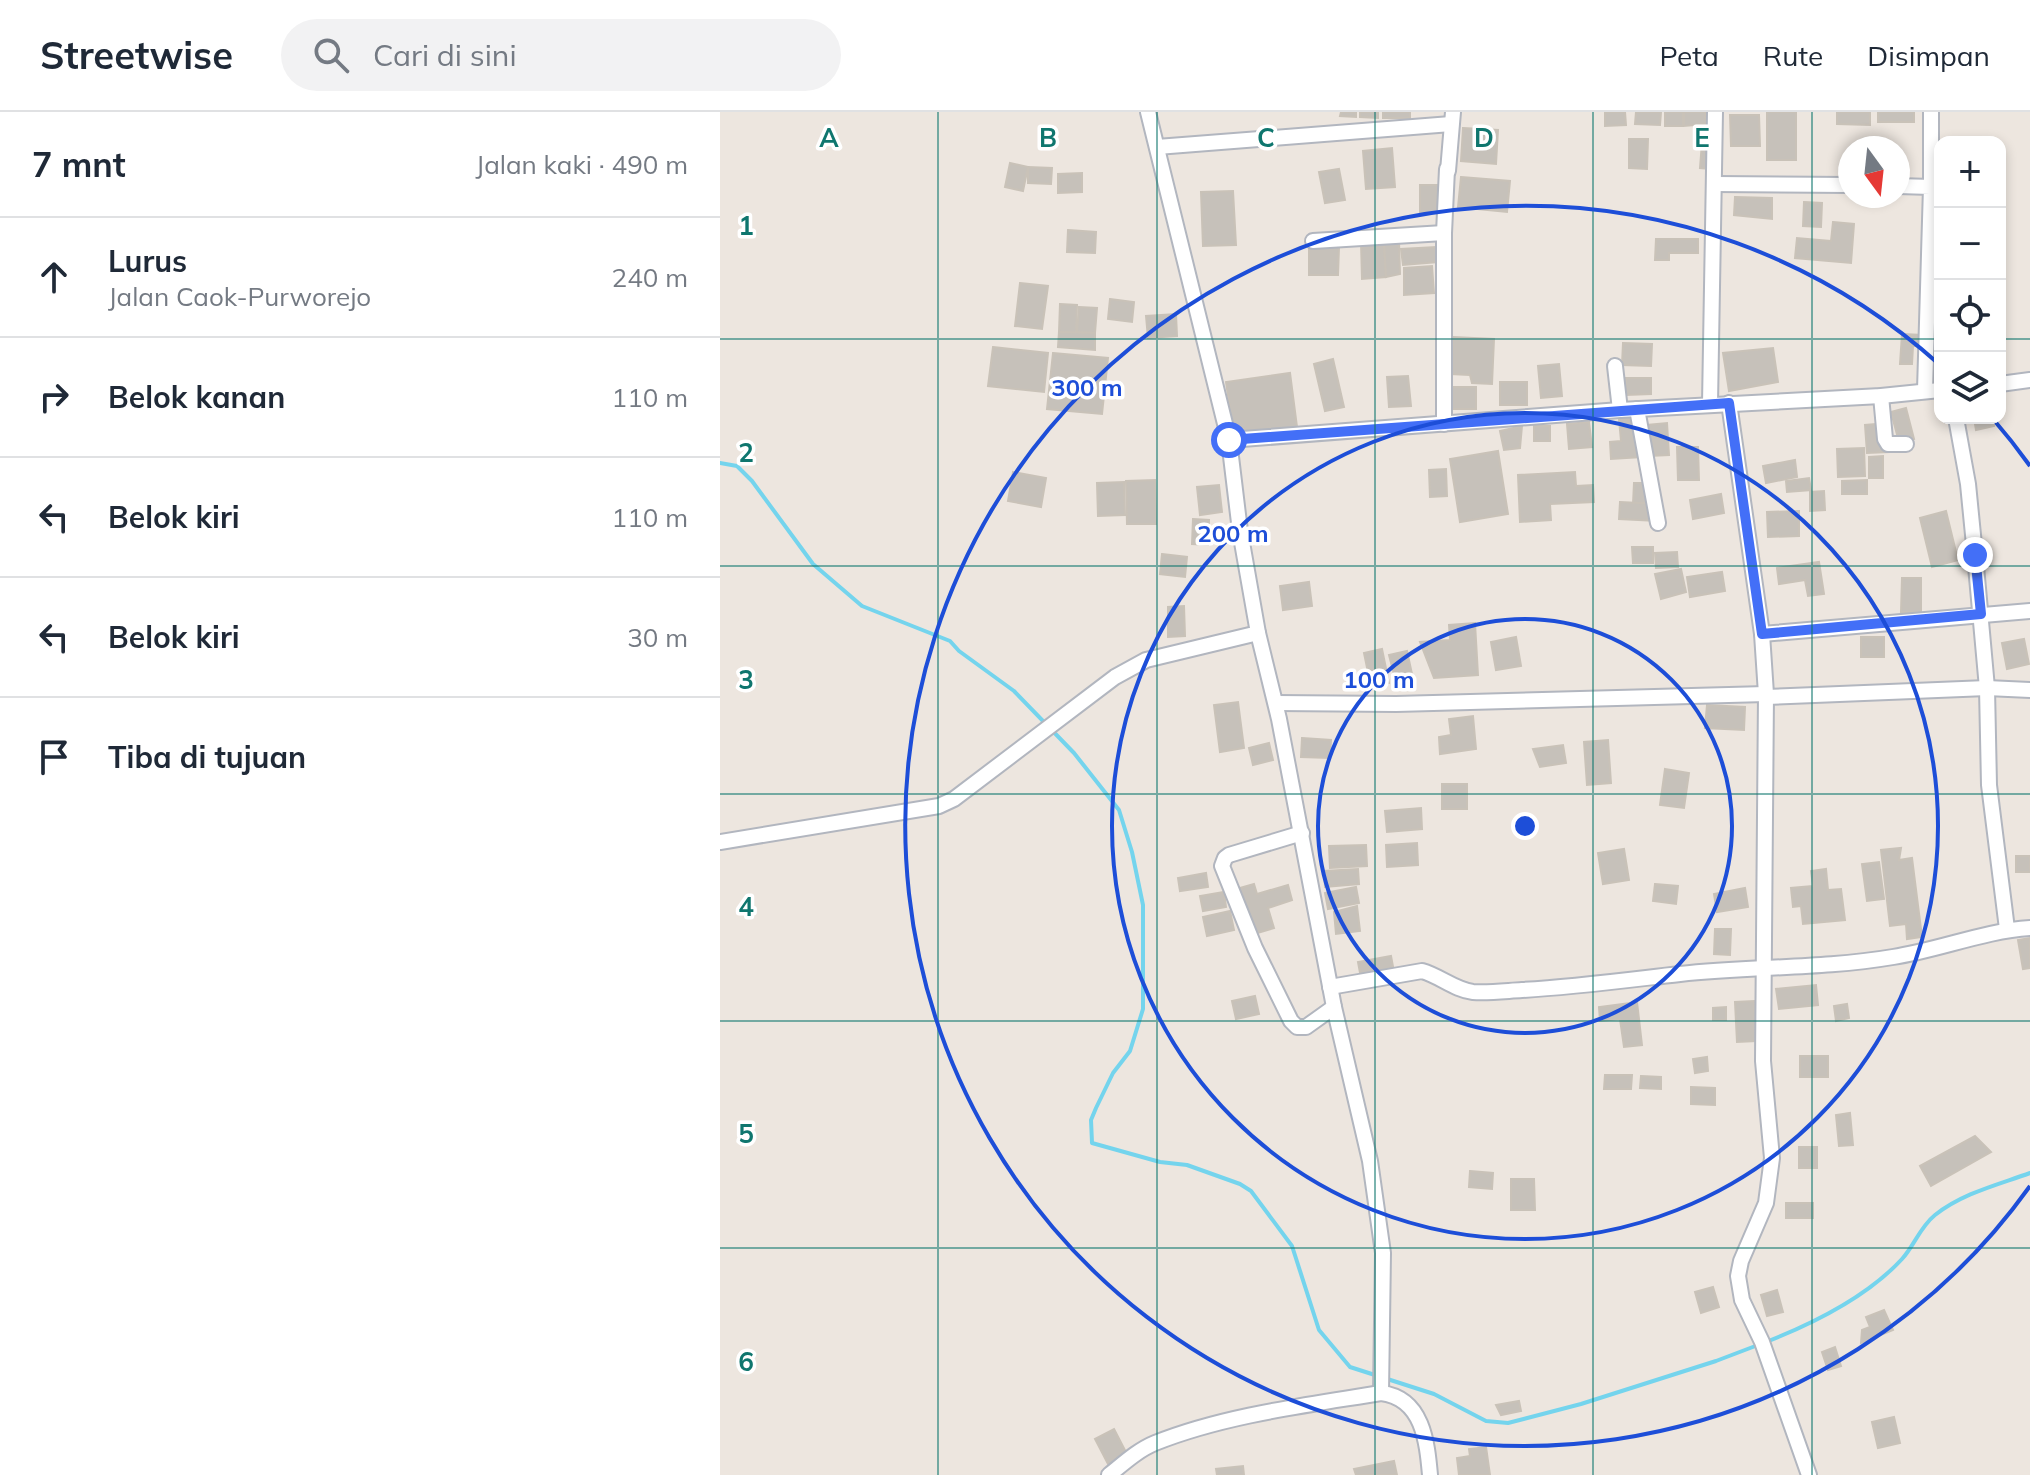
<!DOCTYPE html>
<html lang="id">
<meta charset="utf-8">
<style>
body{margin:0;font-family:Mulish,sans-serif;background:#f2f2f3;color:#1f2937}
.controls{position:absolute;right:24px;top:24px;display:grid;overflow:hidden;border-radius:16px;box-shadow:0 4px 12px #0003}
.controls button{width:72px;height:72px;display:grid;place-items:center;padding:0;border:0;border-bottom:2px solid #e0e1e3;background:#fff;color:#1f2937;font:40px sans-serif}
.compass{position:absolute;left:1118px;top:24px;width:72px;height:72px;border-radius:50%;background:#fff;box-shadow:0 4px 12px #0003;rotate:165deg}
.stop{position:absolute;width:24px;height:24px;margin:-18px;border:6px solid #436ff7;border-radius:50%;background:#fff}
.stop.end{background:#436ff7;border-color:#fff;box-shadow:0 2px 8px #0008}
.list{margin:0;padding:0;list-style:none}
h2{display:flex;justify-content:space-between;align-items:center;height:104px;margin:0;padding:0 32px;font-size:34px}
h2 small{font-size:26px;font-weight:400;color:#747a83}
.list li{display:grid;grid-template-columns:52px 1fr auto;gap:24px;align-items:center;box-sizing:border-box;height:120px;padding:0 32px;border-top:2px solid #e0e1e3}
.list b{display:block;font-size:30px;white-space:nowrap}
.list p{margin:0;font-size:26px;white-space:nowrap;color:#747a83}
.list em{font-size:26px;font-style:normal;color:#747a83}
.icon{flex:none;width:44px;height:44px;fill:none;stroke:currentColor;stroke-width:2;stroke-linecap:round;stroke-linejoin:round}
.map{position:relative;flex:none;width:1310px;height:1363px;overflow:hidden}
header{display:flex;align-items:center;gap:48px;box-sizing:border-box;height:112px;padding:0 40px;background:#fff;border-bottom:2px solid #e0e1e3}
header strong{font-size:38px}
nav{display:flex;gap:44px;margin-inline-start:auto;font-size:28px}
.search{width:560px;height:72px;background:#f2f2f3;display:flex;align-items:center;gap:20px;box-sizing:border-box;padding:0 28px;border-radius:44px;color:#747a83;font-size:30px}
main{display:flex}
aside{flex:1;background:#fff}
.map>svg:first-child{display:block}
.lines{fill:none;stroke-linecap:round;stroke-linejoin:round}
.stream{stroke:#74d4ed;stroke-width:4}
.building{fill:#c6c1ba;stroke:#c9c2b8;stroke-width:2}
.minor-casing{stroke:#b2b6bf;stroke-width:18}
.minor{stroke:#fff;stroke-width:14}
.route{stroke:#436ff7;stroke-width:10}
.grid{fill:none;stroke:#0f766e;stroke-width:2;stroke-opacity:0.55}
.ring{fill:none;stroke:#1d4ed8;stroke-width:4}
.grid-label{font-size:26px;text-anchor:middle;font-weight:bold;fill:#0f766e;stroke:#fff;stroke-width:7;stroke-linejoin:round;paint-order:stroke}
.centre{fill:#1d4ed8;stroke:#fff;stroke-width:4}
.ring-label{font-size:24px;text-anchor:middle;font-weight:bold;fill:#1d4ed8;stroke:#fff;stroke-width:7;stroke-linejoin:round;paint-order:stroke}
</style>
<header>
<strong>Streetwise</strong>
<div class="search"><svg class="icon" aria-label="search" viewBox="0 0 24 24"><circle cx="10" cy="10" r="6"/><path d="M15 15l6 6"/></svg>Cari di sini</div>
<nav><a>Peta</a><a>Rute</a><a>Disimpan</a></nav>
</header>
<main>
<aside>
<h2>7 mnt<small>Jalan kaki · 490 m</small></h2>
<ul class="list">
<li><svg class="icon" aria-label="ahead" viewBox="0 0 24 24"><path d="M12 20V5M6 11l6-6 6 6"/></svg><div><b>Lurus</b><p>Jalan Caok-Purworejo</p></div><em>240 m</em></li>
<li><svg class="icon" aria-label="right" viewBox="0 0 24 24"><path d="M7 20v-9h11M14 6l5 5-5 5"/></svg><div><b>Belok kanan</b></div><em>110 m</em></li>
<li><svg class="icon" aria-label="left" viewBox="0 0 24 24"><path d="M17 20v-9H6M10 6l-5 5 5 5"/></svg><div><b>Belok kiri</b></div><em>110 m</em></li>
<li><svg class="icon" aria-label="left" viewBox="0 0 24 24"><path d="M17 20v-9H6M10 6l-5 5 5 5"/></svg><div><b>Belok kiri</b></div><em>30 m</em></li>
<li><svg class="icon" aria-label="arrive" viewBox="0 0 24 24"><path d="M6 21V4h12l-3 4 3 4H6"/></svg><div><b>Tiba di tujuan</b></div></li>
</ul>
</aside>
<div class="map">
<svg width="1310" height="1363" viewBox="0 0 1310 1363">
<rect width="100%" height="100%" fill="#ede6df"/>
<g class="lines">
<!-- stream -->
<g class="stream">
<path d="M0,351L17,354L32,369L93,452L142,494L230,529L239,539L294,579L354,641L399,698L412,740L423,793V897L410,939L393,961L376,996L371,1008L372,1031L440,1050L467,1053L520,1072L531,1079L572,1134L599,1218L630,1255L714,1282L766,1309L788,1311L861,1292L996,1249L1038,1233"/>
<path d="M1046,1230C1092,1212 1147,1185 1182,1147C1194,1134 1200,1115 1215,1103C1243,1081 1277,1073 1310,1061"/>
</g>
</g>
<!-- building -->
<g class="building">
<path d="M621,0H636V5L620,4Z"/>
<path d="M640,0H658V6L640,5Z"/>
<rect x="663" y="0" width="27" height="6"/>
<path d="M885,0H905L906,13L885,14Z"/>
<path d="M916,0H941L940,13L915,12Z"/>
<rect x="945" y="0" width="18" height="14"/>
<path d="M964,0H985L986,12L964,14Z"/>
<rect x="1047" y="0" width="29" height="48"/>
<path d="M1117,0H1150V13L1117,12Z"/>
<rect x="1158" y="0" width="36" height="10"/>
<path d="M1010,3H1039L1040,34H1011Z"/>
<path d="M743,16L778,18L776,52L741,49Z"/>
<path d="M909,27H928L927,57L909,56Z"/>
<path d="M982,30H992L990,57L980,56Z"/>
<path d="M672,36L675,75L646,77L643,39Z"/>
<path d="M290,51L308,55L303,79L285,75Z"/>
<path d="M308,55L332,56L331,72L308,71Z"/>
<path d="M619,57L625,88L605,91L599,60Z"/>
<path d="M362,61V80L338,81V62Z"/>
<path d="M741,65L790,69L787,100L738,95Z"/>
<rect x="700" y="73" width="20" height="27"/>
<path d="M513,79L516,133L483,134L481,80Z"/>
<path d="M1015,85L1052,86V107L1014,103Z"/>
<path d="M1084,90L1102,91L1101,115L1083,114Z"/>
<path d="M1113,110L1134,112L1131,151L1075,146L1077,126L1111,129Z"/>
<path d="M348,118L376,120L375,141L347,140Z"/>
<path d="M936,127H978V141H949V148H935Z"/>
<path d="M664,129L666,165L642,167L641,130Z"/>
<path d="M664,129H679L680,162L666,165Z"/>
<path d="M589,135H619L618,163H589Z"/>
<path d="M716,135L718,150L683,153L681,137Z"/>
<path d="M712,154L714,181L684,183V156Z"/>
<path d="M300,171L328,174L322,217L295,214Z"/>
<path d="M390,187L414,190L412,210L388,207Z"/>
<path d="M340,192L357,193L356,221L339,220Z"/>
<path d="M359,195L377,196L375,221L357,220Z"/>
<path d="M456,202L457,224L428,226L426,204Z"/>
<path d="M339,220L375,221V238L338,235Z"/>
<path d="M1182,222L1203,223V234H1193L1192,252H1180Z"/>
<path d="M733,225L774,227L772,272L752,271L750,263L731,262Z"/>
<path d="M903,231L932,232L931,254L902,253Z"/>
<path d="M273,235L328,241L324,280L268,274Z"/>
<path d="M1053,236L1058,270L1009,279L1003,241Z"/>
<path d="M333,241L388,246L382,302L327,297Z"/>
<path d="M613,247L624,295L605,299L594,252Z"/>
<path d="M839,252L842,284L821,286L818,254Z"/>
<path d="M570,261L577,315L514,324L506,270Z"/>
<path d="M688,264L691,294L669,295L667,265Z"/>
<path d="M906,266H931V282L906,283Z"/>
<rect x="780" y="270" width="27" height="23"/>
<rect x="731" y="275" width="25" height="22"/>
<path d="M1186,296L1194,327L1179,330L1171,300Z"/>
<path d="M920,306L922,345L891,347L890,330L901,329L899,307Z"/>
<path d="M1254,306H1273L1274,314L1256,318Z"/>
<path d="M869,310L872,335L849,337L847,312Z"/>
<path d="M947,311L949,343L929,344L927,313Z"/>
<path d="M1168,311L1169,340L1147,341L1145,313Z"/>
<path d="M802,314L800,336L784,338L780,319Z"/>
<rect x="814" y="314" width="16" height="15"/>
<path d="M957,335H978L979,368H958Z"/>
<path d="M1144,336L1145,364L1118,365L1117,337Z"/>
<path d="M778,339L788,402L740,410L730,347Z"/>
<path d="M1163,344V366H1149V345Z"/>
<path d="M1075,348L1077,365L1046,371L1043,354Z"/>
<path d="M726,357L727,384L710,385L709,358Z"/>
<path d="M293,360L326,366L321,395L288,389Z"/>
<path d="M855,360L856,374L873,373L874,390L830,392L831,408L800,410L798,363Z"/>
<path d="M1089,366L1091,378L1067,380L1066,369Z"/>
<path d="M435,368L436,412H407L406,369Z"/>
<path d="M1147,368V382H1122V369Z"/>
<path d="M404,370L405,403L378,404L377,371Z"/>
<path d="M914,371H932V392H913Z"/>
<path d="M499,373L502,400L480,403L477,375Z"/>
<path d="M1104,379L1105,398L1090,399V380Z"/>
<path d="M1001,382L1004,401L973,407L970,388Z"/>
<path d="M900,390L938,392L937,409L899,407Z"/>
<path d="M1079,399V424L1048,425L1047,400Z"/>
<path d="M1226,399L1238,448L1212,455L1200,406Z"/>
<path d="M473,407L489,408L488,433L472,432Z"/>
<path d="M912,435H933V451H913Z"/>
<path d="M957,440L958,455L936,456L935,441Z"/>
<path d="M442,442L467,445L465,465L440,462Z"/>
<path d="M1099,450L1104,482L1088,484L1085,468L1059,472L1057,456Z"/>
<path d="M961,457L966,480L941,487L935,462Z"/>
<path d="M1002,460L1005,479L970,485L967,465Z"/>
<path d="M1182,466H1201V500H1181Z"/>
<path d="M589,470L592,494L563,498L560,474Z"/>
<path d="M464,494L465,524L448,525V495Z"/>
<path d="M755,511L758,563L714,566L700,530L730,528L729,513Z"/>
<path d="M796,525L801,554L776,558L771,530Z"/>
<rect x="1141" y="525" width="23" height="20"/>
<path d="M1304,527L1309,552L1287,557L1282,531Z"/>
<path d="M662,537L669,571L651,575L644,541Z"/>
<path d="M687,539L692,562L675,566L669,543Z"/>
<path d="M518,590L524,636L500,640L494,593Z"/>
<path d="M987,593L1025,595L1024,618L985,616Z"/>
<path d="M753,604L756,637L720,642L719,625L731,623L729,607Z"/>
<path d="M582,626L611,628L610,646L581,645Z"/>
<path d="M888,628L891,671L867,673L864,630Z"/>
<path d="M549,631L553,648L533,653L529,636Z"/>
<path d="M843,633L846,651L820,655L813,637Z"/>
<path d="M945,657L969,661L964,696L940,693Z"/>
<rect x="722" y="672" width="25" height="25"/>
<path d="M701,696L702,717L667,720L665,699Z"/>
<path d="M697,731L698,753L667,755L666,733Z"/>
<path d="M646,733L647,754L610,756L609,734Z"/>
<path d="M1181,736L1179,748L1192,746L1202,825L1187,827L1186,812L1170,814L1161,738Z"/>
<path d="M904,737L909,768L883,772L878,741Z"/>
<rect x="1296" y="744" width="14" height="16"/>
<path d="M1159,750L1164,787L1147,789L1142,752Z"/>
<path d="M638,757L639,772L605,775L604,759Z"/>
<path d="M1106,757L1108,778L1121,777L1125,808L1083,812L1081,794L1073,795L1071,776L1093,774L1091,759Z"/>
<path d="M486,761L488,775L460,779L458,766Z"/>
<path d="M534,772L537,782L568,773L572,788L548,796L554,816L534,822L520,776Z"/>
<path d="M935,772L958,774L956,792L933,789Z"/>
<path d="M636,775L639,791L608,797L605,781Z"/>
<path d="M1025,776L1028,795L997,800L994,782Z"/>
<path d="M504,780L506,795L483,799L480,784Z"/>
<path d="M637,794L640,819L616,822L614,800Z"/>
<path d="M510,799L514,818L487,824L483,805Z"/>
<path d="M995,817H1011L1010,843L994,842Z"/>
<path d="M1310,826V856L1303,857L1298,828Z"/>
<path d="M671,844L674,860L641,866L638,850Z"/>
<path d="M1096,873L1098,893L1059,897L1056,877Z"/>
<path d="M535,884L539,902L516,907L512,889Z"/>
<path d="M1034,889L1036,929L1017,930L1015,890Z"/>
<path d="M917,890L922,933L904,935L900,907L880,909L879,895Z"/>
<path d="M1127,892L1129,906L1116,909L1114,894Z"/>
<path d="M1006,895V908H993V896Z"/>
<rect x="1080" y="944" width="28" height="21"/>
<path d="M987,945L988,959L975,961L973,947Z"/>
<path d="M885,963H912L911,977H884Z"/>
<path d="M921,964L941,965V977L920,976Z"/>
<path d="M971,975L995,976V993L971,992Z"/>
<path d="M1130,1001L1133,1033L1119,1034L1116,1003Z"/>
<path d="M1255,1024L1271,1040L1211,1074L1200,1054Z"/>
<rect x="1079" y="1035" width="18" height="21"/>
<path d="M750,1059L773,1061L772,1077L749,1075Z"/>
<path d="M791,1067H814L815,1098H791Z"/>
<rect x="1066" y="1091" width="27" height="15"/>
<path d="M993,1175L999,1195L981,1201L975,1180Z"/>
<path d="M1057,1178L1063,1200L1047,1204L1041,1183Z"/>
<path d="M1164,1198L1173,1218L1141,1231L1142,1218L1150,1215L1146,1205Z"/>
<path d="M1115,1235L1121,1254L1108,1258L1102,1240Z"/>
<path d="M799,1289L801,1299L781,1303L776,1293Z"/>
<path d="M1174,1305L1180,1331L1158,1336L1152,1310Z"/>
<path d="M394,1317L408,1344L389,1354L375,1327Z"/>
<path d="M766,1335L770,1363H739L737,1346L750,1344L749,1337Z"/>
<path d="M674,1349L677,1363H636L634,1357Z"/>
<path d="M523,1354L524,1363H497L496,1357Z"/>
</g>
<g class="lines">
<!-- minor casing -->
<g class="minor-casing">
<g id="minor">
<path d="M428,0L509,328"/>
<path d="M1211,0V75"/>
<path d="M437,35L731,12"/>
<path d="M728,59L733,0"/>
<path d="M995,72L1130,73"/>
<path d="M1178,74L1211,75L1205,278"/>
<path d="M593,129L724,121"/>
<path d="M895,254L900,298"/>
<path d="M1280,272L1310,268"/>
<path d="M1161,284L1165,327L1168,332H1186"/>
<path d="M1009,291L1042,522L1046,582L1043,949L1052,1046L1046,1091L1021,1149L1018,1164L1022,1188L1042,1230L1089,1363"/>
<path d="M990,292L995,0"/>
<path d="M917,297L938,411"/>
<path d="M1236,306L1248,372L1255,443L1267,576L1269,673L1287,817"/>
<path d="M724,312V121L727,57"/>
<path d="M538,521L559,607L614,895L650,1049L663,1141L661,1281"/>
<path d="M1042,522L1310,499"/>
<path d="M1046,585L1267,576L1310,578"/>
<path d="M556,591L676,592L1046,582"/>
<path d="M582,721L509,743L505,746L502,754L535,836L571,909L577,915H586L614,895"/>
<path d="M0,730L219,694L234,687L395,565L426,548L538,521L520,419L509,328L900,298L1161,284L1220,278"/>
<path d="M610,875L702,859C720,864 735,878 753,880C769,881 785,879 802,878C855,875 907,868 960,862C1031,854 1102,857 1173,845C1219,838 1264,819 1310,816"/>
<path d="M389,1363C404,1351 418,1338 435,1331C505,1303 588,1293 661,1281C703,1286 707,1330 710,1363"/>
</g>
</g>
<!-- minor -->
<use href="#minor" class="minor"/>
</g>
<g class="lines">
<!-- route -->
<path class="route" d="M509,328L1009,291L1042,522L1261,502L1255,443"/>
</g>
<!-- grid -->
<path class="grid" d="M218,0V1363M437,0V1363M655,0V1363M873,0V1363M1092,0V1363M0,227H1220M1280,227H1310M0,454H1310M0,682H1310M0,909H1310M0,1136H1310"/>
<!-- distance rings -->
<g class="ring">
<circle cx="805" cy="714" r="207"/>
<circle cx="805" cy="714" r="413"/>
<path d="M1310 1074A620 620 0 1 1 1220 253M1273 307A620 620 0 0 1 1310 354"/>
</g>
<g class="grid-label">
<text x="109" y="35">A</text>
<text x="328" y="35">B</text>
<text x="546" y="35">C</text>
<text x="764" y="35">D</text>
<text x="982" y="35">E</text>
<text x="26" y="123">1</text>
<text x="26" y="350">2</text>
<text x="26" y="577">3</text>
<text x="26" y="804">4</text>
<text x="26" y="1031">5</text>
<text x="26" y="1259">6</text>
</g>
<circle cx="805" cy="714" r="12" class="centre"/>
<g class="ring-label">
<text x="367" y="284">300 m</text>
<text x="513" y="430">200 m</text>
<text x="659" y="576">100 m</text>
</g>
</svg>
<div class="controls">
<button>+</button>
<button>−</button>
<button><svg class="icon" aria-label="locate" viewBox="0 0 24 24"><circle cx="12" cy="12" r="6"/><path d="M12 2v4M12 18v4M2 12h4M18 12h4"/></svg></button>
<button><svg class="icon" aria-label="layers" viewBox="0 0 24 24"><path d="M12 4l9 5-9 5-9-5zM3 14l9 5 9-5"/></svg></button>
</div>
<svg class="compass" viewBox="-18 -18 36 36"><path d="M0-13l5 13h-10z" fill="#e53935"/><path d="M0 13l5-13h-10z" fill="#747a83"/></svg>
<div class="stop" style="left:509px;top:328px"></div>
<div class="stop end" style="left:1255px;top:443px"></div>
</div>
</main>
